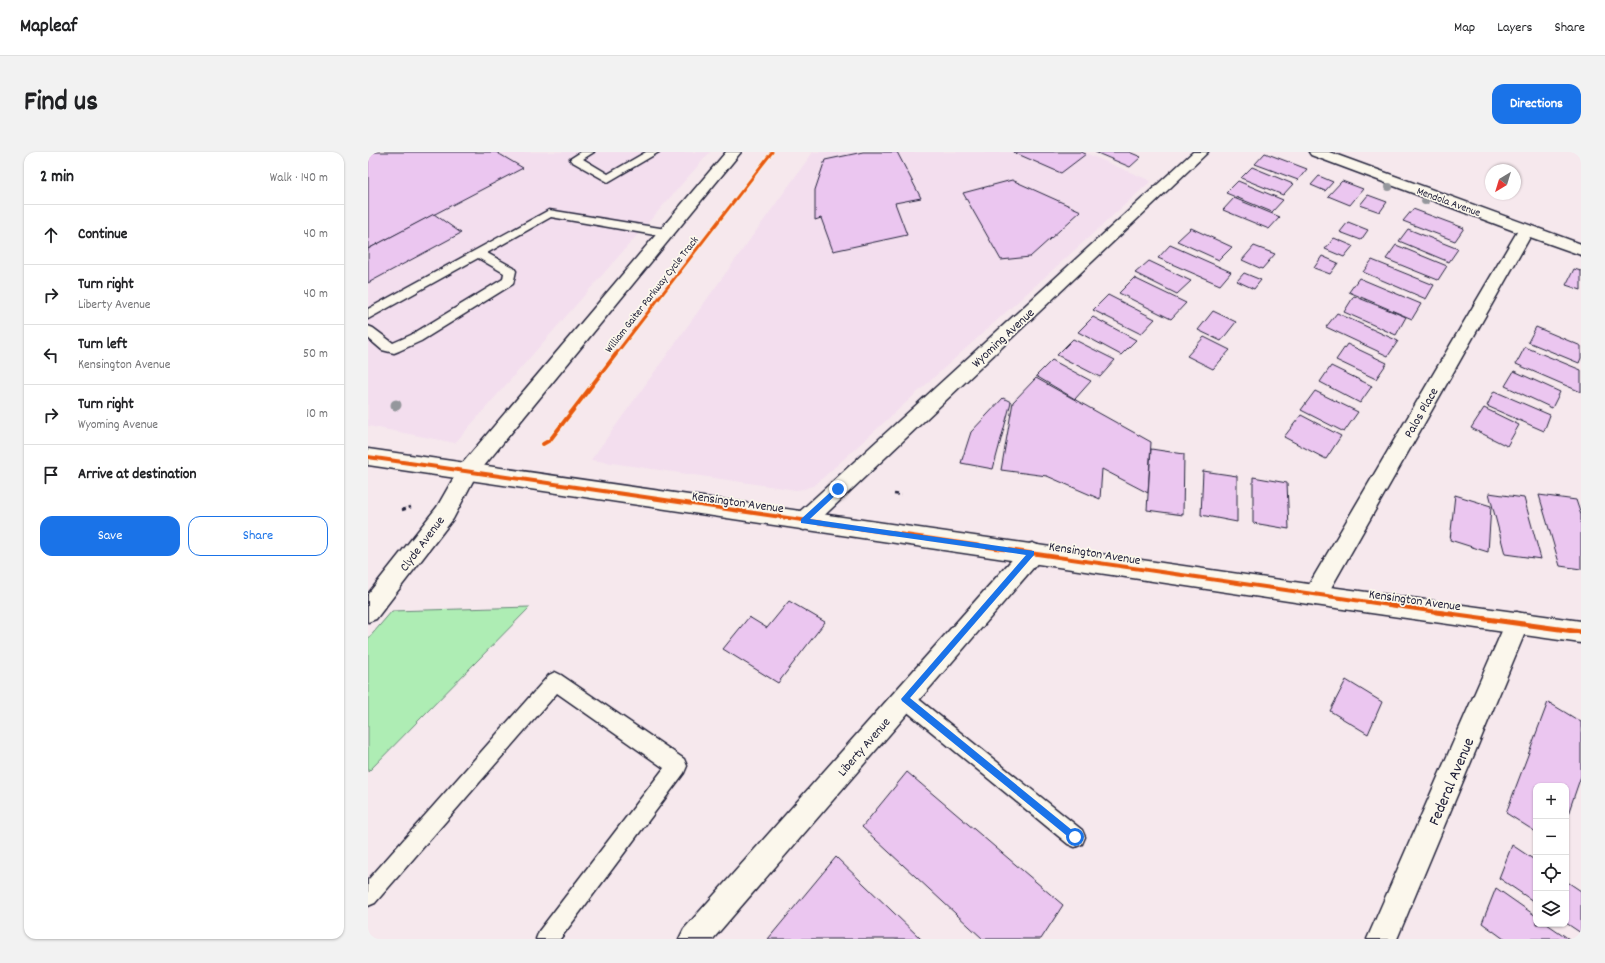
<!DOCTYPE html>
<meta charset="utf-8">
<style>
body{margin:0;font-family:Dekko,sans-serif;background:#f2f2f2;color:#202124}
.controls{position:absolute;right:12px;bottom:12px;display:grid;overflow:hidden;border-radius:8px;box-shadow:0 1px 3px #0004}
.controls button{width:36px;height:36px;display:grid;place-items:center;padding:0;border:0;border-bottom:1px solid #e0e0e0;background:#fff;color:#202124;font:20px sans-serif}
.compass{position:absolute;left:1117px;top:12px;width:36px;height:36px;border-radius:50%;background:#fff;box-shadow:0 1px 3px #0004;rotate:218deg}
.stop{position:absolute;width:12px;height:12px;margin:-9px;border:3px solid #1a73e8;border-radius:50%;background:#fff}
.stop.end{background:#1a73e8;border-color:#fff;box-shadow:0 1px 4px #0008}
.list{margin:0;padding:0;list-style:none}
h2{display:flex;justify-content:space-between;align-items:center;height:52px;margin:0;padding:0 16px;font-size:17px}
h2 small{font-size:13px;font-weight:400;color:#757577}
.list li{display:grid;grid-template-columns:26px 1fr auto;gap:12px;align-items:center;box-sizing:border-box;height:60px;padding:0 16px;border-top:1px solid #e0e0e0}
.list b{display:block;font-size:15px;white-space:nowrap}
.list p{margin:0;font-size:13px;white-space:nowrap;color:#757577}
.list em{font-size:13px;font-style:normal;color:#757577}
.actions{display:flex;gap:8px;padding:12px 16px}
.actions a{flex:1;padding:9px 0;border:1px solid #1a73e8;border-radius:12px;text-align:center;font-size:14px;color:#1a73e8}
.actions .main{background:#1a73e8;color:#fff}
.icon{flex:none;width:22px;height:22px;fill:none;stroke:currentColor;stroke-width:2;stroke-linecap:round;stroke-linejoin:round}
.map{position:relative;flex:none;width:1213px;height:787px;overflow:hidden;border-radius:12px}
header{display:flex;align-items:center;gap:24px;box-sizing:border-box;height:56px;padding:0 20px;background:#fff;border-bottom:1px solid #e0e0e0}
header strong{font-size:19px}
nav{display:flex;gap:22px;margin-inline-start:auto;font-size:14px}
.intro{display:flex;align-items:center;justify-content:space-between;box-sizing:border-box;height:96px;padding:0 24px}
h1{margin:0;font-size:28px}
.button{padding:10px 18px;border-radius:12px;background:#1a73e8;color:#fff;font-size:14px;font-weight:700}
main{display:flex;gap:24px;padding:0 24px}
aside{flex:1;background:#fff;border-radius:12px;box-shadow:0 1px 3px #0004}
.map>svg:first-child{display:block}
.built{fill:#f3deee}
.green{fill:#aeedb4;stroke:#688878}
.building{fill:#ebc6f0;stroke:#22223b}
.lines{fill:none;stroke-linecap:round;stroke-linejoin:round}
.lane-casing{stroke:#22223b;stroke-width:3}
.street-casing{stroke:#22223b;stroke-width:3}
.secondary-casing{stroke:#22223b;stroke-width:3}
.path{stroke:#22223b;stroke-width:2.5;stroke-dasharray:4 3;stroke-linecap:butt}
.lane{fill:#fbf7ec;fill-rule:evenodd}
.street{fill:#fbf7ec;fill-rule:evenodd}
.secondary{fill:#fbf7ec;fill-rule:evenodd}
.cycleway-far2-casing{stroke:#fbf7ec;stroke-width:5}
.cycleway-far1-casing{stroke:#fbf7ec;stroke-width:6}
.cycleway-casing{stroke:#fbf7ec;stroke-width:8}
.cycleway-far2{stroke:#e8590c;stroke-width:3}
.cycleway-far1{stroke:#e8590c;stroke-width:4}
.cycleway{stroke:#e8590c;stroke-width:5}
.tree{fill:#95979c}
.route{fill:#1a73e8}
.labels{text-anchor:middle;stroke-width:3.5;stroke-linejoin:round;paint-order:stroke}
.far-street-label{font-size:11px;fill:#22223b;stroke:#fbf7ec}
.street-label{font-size:13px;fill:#22223b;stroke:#fbf7ec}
.near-street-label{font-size:16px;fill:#22223b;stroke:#fbf7ec}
</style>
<header>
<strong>Mapleaf</strong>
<nav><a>Map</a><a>Layers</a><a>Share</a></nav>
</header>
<div class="intro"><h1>Find us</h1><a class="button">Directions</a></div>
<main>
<aside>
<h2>2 min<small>Walk · 140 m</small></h2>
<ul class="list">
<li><svg class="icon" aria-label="ahead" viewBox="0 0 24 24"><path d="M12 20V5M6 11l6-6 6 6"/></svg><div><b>Continue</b></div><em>40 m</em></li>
<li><svg class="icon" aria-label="right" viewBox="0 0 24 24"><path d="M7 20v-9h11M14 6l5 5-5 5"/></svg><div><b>Turn right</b><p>Liberty Avenue</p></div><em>40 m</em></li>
<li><svg class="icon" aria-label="left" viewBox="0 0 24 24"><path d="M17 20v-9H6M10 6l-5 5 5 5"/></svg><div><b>Turn left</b><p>Kensington Avenue</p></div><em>50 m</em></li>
<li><svg class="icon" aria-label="right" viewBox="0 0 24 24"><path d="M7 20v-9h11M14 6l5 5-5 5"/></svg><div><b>Turn right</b><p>Wyoming Avenue</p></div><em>10 m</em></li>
<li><svg class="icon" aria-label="arrive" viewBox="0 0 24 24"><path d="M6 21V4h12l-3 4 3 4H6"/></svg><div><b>Arrive at destination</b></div></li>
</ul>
<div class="actions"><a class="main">Save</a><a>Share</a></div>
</aside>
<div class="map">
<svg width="1213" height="787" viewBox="0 0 1213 787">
<rect width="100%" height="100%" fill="#f6e8ed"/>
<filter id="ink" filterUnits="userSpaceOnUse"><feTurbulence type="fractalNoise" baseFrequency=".025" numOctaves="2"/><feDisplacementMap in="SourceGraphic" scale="8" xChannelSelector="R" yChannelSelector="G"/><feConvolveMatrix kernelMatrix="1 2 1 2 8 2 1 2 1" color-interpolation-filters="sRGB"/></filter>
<g filter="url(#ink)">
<!-- built -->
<g class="built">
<path d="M0,0H342L87,291L0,274Z"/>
<path d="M445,0H715L783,29L447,333L436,337L428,338L223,308Z"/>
</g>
<!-- green -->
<path class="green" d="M162,455L0,620V487L24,459Z"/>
<!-- building -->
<g class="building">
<path d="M0,0H128L155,16L0,97Z"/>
<path d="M495,0H529L553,46L527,51L539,83L465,99L453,66L447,68V38L457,8Z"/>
<path d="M645,0H713L718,2L693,21Z"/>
<path d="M727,0H761L773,5L762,15Z"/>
<path d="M897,1L939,17L930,28L887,12Z"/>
<path d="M884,15L925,32L915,43L873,26Z"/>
<path d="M951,24L965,30L957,39L943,33Z"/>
<path d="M644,28L713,59L662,105L633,108L595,41Z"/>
<path d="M870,29L915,48L904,60L858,41Z"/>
<path d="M974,29L995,37L982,53L960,44Z"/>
<path d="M1000,43L1019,50L1012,60L992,53Z"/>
<path d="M866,46L912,65L901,77L855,58Z"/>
<path d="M1045,57L1096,76L1087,89L1035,69Z"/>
<path d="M66,62L93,81L0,131V97Z"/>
<path d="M980,70L1000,78L993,88L972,80Z"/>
<path d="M823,76L864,95L851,108L809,89Z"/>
<path d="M1040,77L1090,97L1081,110L1031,89Z"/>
<path d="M966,86L985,94L976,105L957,97Z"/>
<path d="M802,93L863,120L852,133L790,106Z"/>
<path d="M1028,93L1079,114L1070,128L1018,107Z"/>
<path d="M886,94L907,102L894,117L874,108Z"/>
<path d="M954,104L970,111L962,122L946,116Z"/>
<path d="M1004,108L1066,133L1058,147L995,120Z"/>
<path d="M781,109L823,129L809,142L767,121Z"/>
<path d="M1206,117L1213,119V138L1198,133Z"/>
<path d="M876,121L893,128L886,137L869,129Z"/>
<path d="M766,126L818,151L803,167L751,141Z"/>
<path d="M991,126L1053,152L1044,167L981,140Z"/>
<path d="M740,143L787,167L773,182L725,158Z"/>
<path d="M986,144L1038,165L1028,183L976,160Z"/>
<path d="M845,159L868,170L853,189L830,178Z"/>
<path d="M969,161L1030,189L1020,204L958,175Z"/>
<path d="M725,165L768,188L753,203L710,180Z"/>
<path d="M1168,175L1213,194V206L1211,211L1160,190Z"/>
<path d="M836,185L862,198L845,217L819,204Z"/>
<path d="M705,187L747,208L732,225L689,203Z"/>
<path d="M979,192L1019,211L1008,227L968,208Z"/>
<path d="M1157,195L1213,218V240L1148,212Z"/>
<path d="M684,208L723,229L707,247L668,224Z"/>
<path d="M963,214L1004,234L992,251L952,230Z"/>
<path d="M1146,219L1192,240L1184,256L1137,234Z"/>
<path d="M668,226L783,290L780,341L734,317L732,347L679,324L633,318L645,250Z"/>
<path d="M947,239L990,260L976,280L933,258Z"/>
<path d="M1126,239L1182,263L1176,279L1119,254Z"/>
<path d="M635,246L643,250L625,317L593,311L603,280Z"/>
<path d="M1116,256L1151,273L1139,294L1103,276Z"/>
<path d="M933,263L973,284L958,307L916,285Z"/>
<path d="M783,297L816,302L815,363L779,358Z"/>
<path d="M835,319L869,324V370L833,363Z"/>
<path d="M885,325L919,331L921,377L885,371Z"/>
<path d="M1121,341L1156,346L1173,407L1137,402Z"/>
<path d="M1087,343L1123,354L1120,400L1082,388Z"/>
<path d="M1171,343L1208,348L1213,363V417L1192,414Z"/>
<path d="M421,449L457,470L410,531L355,497L381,465L399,476Z"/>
<path d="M978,528L1014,550L1000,582L962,559Z"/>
<path d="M1180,550L1213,570V624L1198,668V634H1168V680L1138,661Z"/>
<path d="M539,620L695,753L673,787H615L494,675Z"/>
<path d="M1144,693L1168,709V751L1131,726Z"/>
<path d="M468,705L553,787H400Z"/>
<path d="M1198,729L1213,739V781L1198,771Z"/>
<path d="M1128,736L1168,764V772H1179L1201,787H1136L1114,771Z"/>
</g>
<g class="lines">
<!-- lane casing -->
<g class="lane-casing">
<g id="lane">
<path d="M213,0H226L215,7L240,22L278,0H291L240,30L203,9L202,7Z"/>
<path d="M181,58L298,77L302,78L304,81L302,84L298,85L183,65L119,101L146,116L148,119L145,132L53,189L31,199L26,201L14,198L0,186V174L5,176L25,191L43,183L135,127L136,121L110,106L0,167V157Z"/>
<path d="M187,520L193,523L316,607L319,614L316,621L192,787H168L171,779L296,616L189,541L7,751L0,754V728L181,523Z"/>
<path d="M537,538L543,541L714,678L717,685L714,692L707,695L700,692L531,553L528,547L531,541Z"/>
</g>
</g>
<!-- street casing -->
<g class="street-casing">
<g id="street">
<path d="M358,0H373L107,325L85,367L8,467L0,470V442L69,355L93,313Z"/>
<path d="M825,0H840L444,375L436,378L428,375L425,369L428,363Z"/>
<path d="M941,0H961L1213,92V103L1162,85L955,450L947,453L939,450L936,443L939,436L1149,80L943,3Z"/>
<path d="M664,391L672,394L675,401L672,408L345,787H311L316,777L656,394Z"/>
<path d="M1149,460L1157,463L1161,471L1029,787H999L1141,463Z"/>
</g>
</g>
<!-- secondary casing -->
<g class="secondary-casing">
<path id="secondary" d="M0,297L947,433L1213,469V491L947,453L0,313Z"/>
</g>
<!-- path -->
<g class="path">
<path d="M526,342L533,343"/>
<path d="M34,358L43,355"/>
</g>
<!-- lane -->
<use href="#lane" class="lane"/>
<!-- street -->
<use href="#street" class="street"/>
<!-- secondary -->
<use href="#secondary" class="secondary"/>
<!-- cycleway-far2 casing -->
<g class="cycleway-far2-casing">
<path id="cycleway-far2" d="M247,203L404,0"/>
</g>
<!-- cycleway-far1 casing -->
<g class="cycleway-far1-casing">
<g id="cycleway-far1">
<path d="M175,292L182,288L248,202"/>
<path d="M0,305L1076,461"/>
</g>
</g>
<!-- cycleway casing -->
<g class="cycleway-casing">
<path id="cycleway" d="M1068,460L1213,480"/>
</g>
<!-- cycleway-far2 -->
<use href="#cycleway-far2" class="cycleway-far2"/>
<!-- cycleway-far1 -->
<use href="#cycleway-far1" class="cycleway-far1"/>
<!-- cycleway -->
<use href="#cycleway" class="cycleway"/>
</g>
<!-- trees -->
<g class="tree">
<circle cx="1021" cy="35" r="4"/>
<circle cx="1057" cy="49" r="4"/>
<circle cx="28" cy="253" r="5.5"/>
</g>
</g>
<!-- route -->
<path class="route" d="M468,335H472V339L442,367L666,399V403L542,546L710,683V688H704L534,549L533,547L658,403L433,371V367Z"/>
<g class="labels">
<!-- far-street labels -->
<g class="far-street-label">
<text transform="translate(1081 49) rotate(20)" y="4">Mendola Avenue</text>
<text transform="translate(283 142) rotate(-52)" y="4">William Gaiter Parkway Cycle Track</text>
</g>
<!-- street labels -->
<g class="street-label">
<text transform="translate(634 185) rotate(-43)" y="5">Wyoming Avenue</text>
<text transform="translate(1052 260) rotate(-60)" y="5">Palos Place</text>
<text transform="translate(370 349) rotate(8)" y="5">Kensington Avenue</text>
<text transform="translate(53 391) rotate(-53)" y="5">Clyde Avenue</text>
<text transform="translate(727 400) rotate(9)" y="5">Kensington Avenue</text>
<text transform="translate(1047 447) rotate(8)" y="5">Kensington Avenue</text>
<text transform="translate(495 594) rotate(-49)" y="5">Liberty Avenue</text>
</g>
<!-- near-street labels -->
<g class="near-street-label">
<text transform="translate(1082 629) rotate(-67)" y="6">Federal Avenue</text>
</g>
</g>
</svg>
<div class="controls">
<button>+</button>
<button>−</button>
<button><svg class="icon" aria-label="locate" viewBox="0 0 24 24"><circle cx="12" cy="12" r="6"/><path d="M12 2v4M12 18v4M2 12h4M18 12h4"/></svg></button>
<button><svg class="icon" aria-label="layers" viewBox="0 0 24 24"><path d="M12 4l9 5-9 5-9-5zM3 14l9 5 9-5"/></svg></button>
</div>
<svg class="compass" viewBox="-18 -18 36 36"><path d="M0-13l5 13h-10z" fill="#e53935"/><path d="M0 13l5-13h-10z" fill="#757577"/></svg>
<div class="stop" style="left:707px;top:685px"></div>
<div class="stop end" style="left:470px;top:337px"></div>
</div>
</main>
